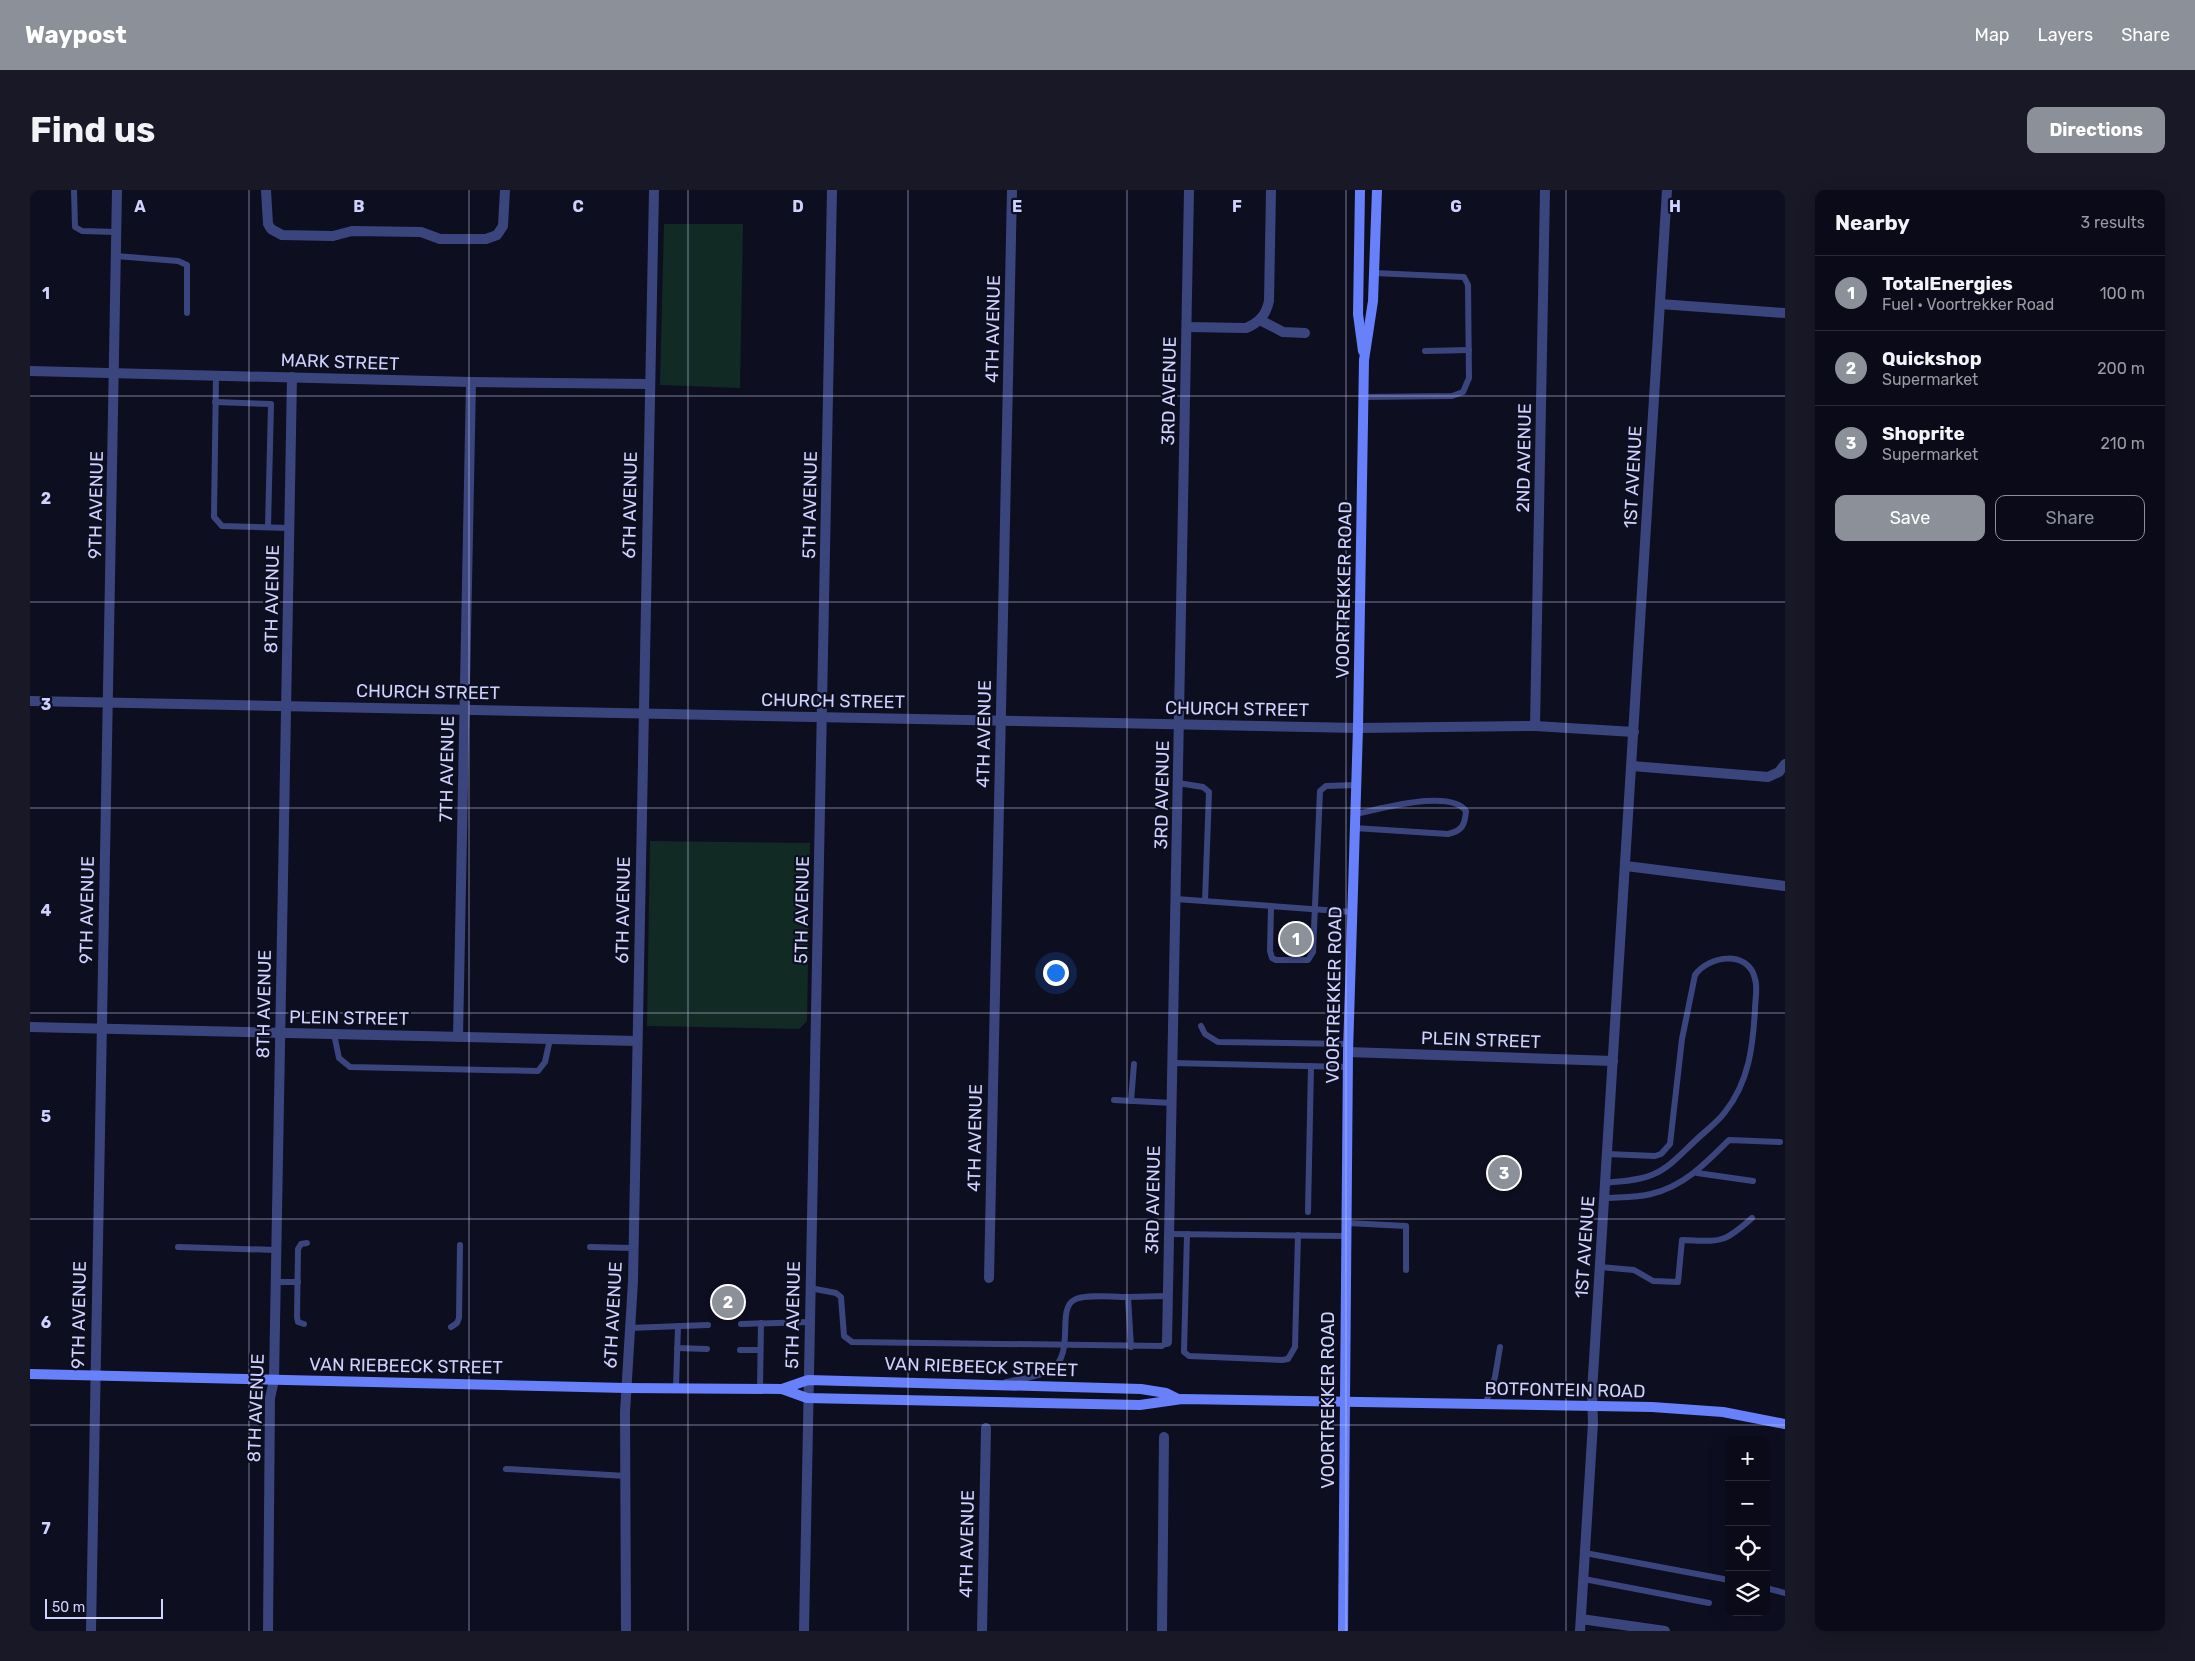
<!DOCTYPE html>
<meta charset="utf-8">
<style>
body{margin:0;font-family:Rubik,sans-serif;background:#181826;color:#f1f3f6}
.controls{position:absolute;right:15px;bottom:15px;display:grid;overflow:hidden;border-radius:10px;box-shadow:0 5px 20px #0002}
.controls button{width:45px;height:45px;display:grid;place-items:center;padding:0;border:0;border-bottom:1px solid #2a2b38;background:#0a0a19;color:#f1f3f6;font:25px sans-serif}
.scale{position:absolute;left:15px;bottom:12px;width:118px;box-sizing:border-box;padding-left:5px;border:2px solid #cfd2fe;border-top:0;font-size:14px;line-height:18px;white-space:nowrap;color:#cfd2fe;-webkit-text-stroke:4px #0e0e21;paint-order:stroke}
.you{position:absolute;left:1025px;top:782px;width:18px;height:18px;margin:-12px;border:4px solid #fff;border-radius:50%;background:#1a73e8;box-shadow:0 0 0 8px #1a73e833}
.badge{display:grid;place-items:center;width:32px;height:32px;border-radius:50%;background:#8c9099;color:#fff;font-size:16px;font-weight:700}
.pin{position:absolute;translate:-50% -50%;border:2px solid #fff;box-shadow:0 1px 5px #0006}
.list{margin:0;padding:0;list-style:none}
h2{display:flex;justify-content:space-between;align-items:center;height:65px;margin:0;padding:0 20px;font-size:21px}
h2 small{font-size:16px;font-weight:400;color:#999aa2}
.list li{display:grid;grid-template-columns:32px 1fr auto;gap:15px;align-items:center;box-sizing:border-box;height:75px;padding:0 20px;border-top:1px solid #2a2b38}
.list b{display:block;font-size:19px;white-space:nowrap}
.list p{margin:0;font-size:16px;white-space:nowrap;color:#999aa2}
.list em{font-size:16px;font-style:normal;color:#999aa2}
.actions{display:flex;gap:10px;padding:15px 20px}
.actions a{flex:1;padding:11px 0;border:1px solid #8c9099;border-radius:10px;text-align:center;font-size:18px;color:#8c9099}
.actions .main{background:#8c9099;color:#fff}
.icon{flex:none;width:28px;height:28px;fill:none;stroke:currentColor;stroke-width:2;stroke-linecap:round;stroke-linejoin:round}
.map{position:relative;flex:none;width:1755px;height:1441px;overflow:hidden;border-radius:10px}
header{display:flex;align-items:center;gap:30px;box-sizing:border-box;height:70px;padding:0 25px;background:#8c9099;color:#fff}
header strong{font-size:24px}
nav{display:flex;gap:28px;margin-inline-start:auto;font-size:18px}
.intro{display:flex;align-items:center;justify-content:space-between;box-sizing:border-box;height:120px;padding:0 30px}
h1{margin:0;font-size:35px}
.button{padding:12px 22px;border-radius:10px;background:#8c9099;color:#fff;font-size:18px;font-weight:700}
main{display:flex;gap:30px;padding:0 30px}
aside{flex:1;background:#0a0a19;border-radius:10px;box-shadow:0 5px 20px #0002}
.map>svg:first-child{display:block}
.green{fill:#112a24}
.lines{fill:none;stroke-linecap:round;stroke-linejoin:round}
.service{stroke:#3a457e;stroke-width:6}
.minor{stroke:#3a457e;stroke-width:10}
.secondary{stroke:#6881fb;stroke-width:10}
.grid{fill:none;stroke:#cfd2fe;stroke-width:1;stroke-opacity:0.55}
.labels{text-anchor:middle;stroke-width:4.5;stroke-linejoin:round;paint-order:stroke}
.street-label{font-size:18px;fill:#cfd2fe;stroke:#0e0e21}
.grid-label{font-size:16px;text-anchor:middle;font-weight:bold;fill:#cfd2fe;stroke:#0e0e21;stroke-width:4.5;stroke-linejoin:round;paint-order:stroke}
</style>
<header>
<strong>Waypost</strong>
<nav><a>Map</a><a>Layers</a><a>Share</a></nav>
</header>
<div class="intro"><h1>Find us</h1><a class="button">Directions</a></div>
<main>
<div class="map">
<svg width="1755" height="1441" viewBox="0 0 1755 1441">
<rect width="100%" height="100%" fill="#0e0e21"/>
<!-- green -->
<g class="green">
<path d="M634,34H713L710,198L630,195Z"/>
<path d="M620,651L780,653L777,831L769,839L617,836Z"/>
</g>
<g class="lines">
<!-- service -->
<g class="service">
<path d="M44,0L45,37L52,41L87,42"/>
<path d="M86,66L148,71L157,75V123"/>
<path d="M1395,161L1439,160"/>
<path d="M186,186L184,327L192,336L259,338"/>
<path d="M1333,207L1422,206L1433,202L1439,188L1438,95L1434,87L1344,83"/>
<path d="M185,212L241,214L238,337"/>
<path d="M1148,593L1173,597L1179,602L1175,711"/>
<path d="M1324,638L1418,644C1432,641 1435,635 1436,621C1420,598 1348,620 1325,624"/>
<path d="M1146,709L1322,722"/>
<path d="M1241,716L1240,761L1242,768L1246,770H1278L1283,762L1290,601L1296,596L1326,595"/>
<path d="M1171,836L1175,844L1188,852L1318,854"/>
<path d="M304,844L309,868L320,877L508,881L515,872L520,849"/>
<path d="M1142,873L1319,877"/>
<path d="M1084,910L1142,913"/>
<path d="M1101,911L1104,874"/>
<path d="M1667,983L1723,991"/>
<path d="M1575,993C1591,991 1609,991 1624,984C1640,977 1652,963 1665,951C1674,942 1687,933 1695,922C1719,892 1723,856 1725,819C1725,810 1728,798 1725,789C1719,760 1679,765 1665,785L1652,849L1640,954L1631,964L1625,966L1577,964"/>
<path d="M1574,1008C1589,1007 1606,1008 1621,1004C1654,996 1675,974 1699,950L1750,952"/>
<path d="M1278,1022L1281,876"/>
<path d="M1317,1033L1376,1036V1080"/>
<path d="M1139,1044L1316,1046"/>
<path d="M1157,1044L1154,1162L1159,1166L1252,1170L1258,1169L1265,1157L1268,1045"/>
<path d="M148,1057L246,1060"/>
<path d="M560,1057L603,1058"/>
<path d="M1570,1077L1604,1080L1623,1091L1648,1092L1652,1050C1690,1051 1692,1055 1722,1028"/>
<path d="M246,1092H268"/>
<path d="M780,1098L806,1103L811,1107L814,1146L822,1152L1132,1156L1137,1152"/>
<path d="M1098,1107L1138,1106"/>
<path d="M274,1134L268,1132L267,1127L268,1059L271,1054L277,1053"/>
<path d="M711,1134L779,1132"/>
<path d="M421,1137L427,1133L429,1128L430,1055"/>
<path d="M599,1138L678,1135"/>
<path d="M647,1158L677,1159"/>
<path d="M710,1160H730"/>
<path d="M976,1192C990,1189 1009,1187 1021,1180C1046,1163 1026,1120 1044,1110C1054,1104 1086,1107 1098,1107L1101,1157"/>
<path d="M646,1197L648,1136"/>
<path d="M730,1198L731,1133"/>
<path d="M1455,1215L1465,1187L1470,1157"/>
<path d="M476,1279L596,1286"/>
<path d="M1555,1363L1699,1390"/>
<path d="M1554,1389L1679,1413"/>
<path d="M1736,1398L1755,1403"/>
</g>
<!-- minor -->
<g class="minor">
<path d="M236,0L238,34L241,39L252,45L303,46L322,41L391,42L410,49H456L467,45L473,36L475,0"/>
<path d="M1630,114L1755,123"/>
<path d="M1230,130L1253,142L1275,143"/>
<path d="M1157,137L1216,138C1229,133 1236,125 1239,111L1241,0"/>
<path d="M0,181L441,192L619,194"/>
<path d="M0,511L1328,538L1505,536L1604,542"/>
<path d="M1505,536L1515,0"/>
<path d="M1602,576L1738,587L1749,582L1755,574"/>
<path d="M1596,676L1755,696"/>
<path d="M0,837L607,851"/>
<path d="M428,847L441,192"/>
<path d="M1318,862L1583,871"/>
<path d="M959,1088L982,0"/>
<path d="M1137,1152L1159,0"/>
<path d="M1551,1429L1635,1441"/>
<path d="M61,1441L87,0"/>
<path d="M238,1441L240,1208L244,1190L262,187"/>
<path d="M596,1441L595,1222L603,1091L624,0"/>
<path d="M774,1441L802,0"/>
<path d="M952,1441L956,1238"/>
<path d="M1132,1441L1134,1247"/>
<path d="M1550,1441L1563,1233L1562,1202L1637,0"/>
</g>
<!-- secondary -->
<g class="secondary">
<path d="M1330,0L1328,124L1333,161"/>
<path d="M0,1184L596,1198L752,1199L777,1208L1110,1215L1152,1209L1622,1217L1693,1222L1755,1234"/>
<path d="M752,1199L778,1190L1111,1199L1136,1203L1148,1209"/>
<path d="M1313,1441L1318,862L1328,538L1334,170L1343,111L1347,0"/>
</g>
</g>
<!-- grid -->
<path class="grid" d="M219,0V1441M439,0V1441M658,0V1441M878,0V1441M1097,0V1441M1316,0V1441M1536,0V1441M0,206H1755M0,412H1755M0,618H1755M0,823H1755M0,1029H1755M0,1235H1755"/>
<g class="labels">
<!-- street labels -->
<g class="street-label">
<text transform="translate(963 139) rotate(-89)" y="6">4TH AVENUE</text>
<text transform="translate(310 172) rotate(2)" y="6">MARK STREET</text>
<text transform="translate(1139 201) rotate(-89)" y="6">3RD AVENUE</text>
<text transform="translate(1494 268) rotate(-89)" y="6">2ND AVENUE</text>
<text transform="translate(1603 287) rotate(-87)" y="6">1ST AVENUE</text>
<text transform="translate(66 315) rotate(-89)" y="6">9TH AVENUE</text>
<text transform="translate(600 315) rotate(-89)" y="6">6TH AVENUE</text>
<text transform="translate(780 315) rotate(-89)" y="6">5TH AVENUE</text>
<text transform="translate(1314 400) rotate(-89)" y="6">VOORTREKKER ROAD</text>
<text transform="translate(242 409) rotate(-89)" y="6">8TH AVENUE</text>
<text transform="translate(398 502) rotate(1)" y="6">CHURCH STREET</text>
<text transform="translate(803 511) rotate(1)" y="6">CHURCH STREET</text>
<text transform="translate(1207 519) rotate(1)" y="6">CHURCH STREET</text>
<text transform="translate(954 544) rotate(-89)" y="6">4TH AVENUE</text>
<text transform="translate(417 579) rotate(-89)" y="6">7TH AVENUE</text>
<text transform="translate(1132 605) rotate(-89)" y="6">3RD AVENUE</text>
<text transform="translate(57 720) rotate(-89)" y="6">9TH AVENUE</text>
<text transform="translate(593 720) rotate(-89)" y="6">6TH AVENUE</text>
<text transform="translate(772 720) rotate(-89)" y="6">5TH AVENUE</text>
<text transform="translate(1304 805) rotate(-89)" y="6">VOORTREKKER ROAD</text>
<text transform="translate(234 814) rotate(-89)" y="6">8TH AVENUE</text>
<text transform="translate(319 828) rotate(1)" y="6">PLEIN STREET</text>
<text transform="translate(1451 850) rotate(2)" y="6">PLEIN STREET</text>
<text transform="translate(945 948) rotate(-89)" y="6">4TH AVENUE</text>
<text transform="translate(1123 1010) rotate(-89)" y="6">3RD AVENUE</text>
<text transform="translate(1555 1057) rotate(-86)" y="6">1ST AVENUE</text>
<text transform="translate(49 1125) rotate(-89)" y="6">9TH AVENUE</text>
<text transform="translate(583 1125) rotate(-87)" y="6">6TH AVENUE</text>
<text transform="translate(763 1125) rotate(-89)" y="6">5TH AVENUE</text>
<text transform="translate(376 1176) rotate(1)" y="6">VAN RIEBEECK STREET</text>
<text transform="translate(951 1177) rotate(2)" y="6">VAN RIEBEECK STREET</text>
<text transform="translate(1535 1200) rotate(1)" y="6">BOTFONTEIN ROAD</text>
<text transform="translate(1298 1210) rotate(-90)" y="6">VOORTREKKER ROAD</text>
<text transform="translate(226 1218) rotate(-88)" y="6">8TH AVENUE</text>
<text transform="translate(937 1354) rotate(-89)" y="6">4TH AVENUE</text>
</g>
</g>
<g class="grid-label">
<text x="110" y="22">A</text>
<text x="329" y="22">B</text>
<text x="548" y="22">C</text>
<text x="768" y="22">D</text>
<text x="987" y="22">E</text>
<text x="1207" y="22">F</text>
<text x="1426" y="22">G</text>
<text x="1645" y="22">H</text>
<text x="16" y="109">1</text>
<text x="16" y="314">2</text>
<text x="16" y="520">3</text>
<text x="16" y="726">4</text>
<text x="16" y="932">5</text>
<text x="16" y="1138">6</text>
<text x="16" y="1344">7</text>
</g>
</svg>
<div class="controls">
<button>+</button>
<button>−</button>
<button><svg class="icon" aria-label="locate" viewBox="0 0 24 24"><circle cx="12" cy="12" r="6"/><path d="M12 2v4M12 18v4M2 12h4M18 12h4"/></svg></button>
<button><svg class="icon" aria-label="layers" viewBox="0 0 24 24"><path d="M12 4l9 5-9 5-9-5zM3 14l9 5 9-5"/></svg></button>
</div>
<div class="scale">50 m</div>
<div class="you"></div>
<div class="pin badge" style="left:1266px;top:749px">1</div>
<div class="pin badge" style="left:698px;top:1112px">2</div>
<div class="pin badge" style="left:1474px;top:983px">3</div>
</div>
<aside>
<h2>Nearby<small>3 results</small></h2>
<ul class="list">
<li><span class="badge">1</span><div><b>TotalEnergies</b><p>Fuel · Voortrekker Road</p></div><em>100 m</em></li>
<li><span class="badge">2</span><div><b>Quickshop</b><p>Supermarket</p></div><em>200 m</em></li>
<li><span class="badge">3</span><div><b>Shoprite</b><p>Supermarket</p></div><em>210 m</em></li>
</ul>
<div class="actions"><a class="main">Save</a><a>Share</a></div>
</aside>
</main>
